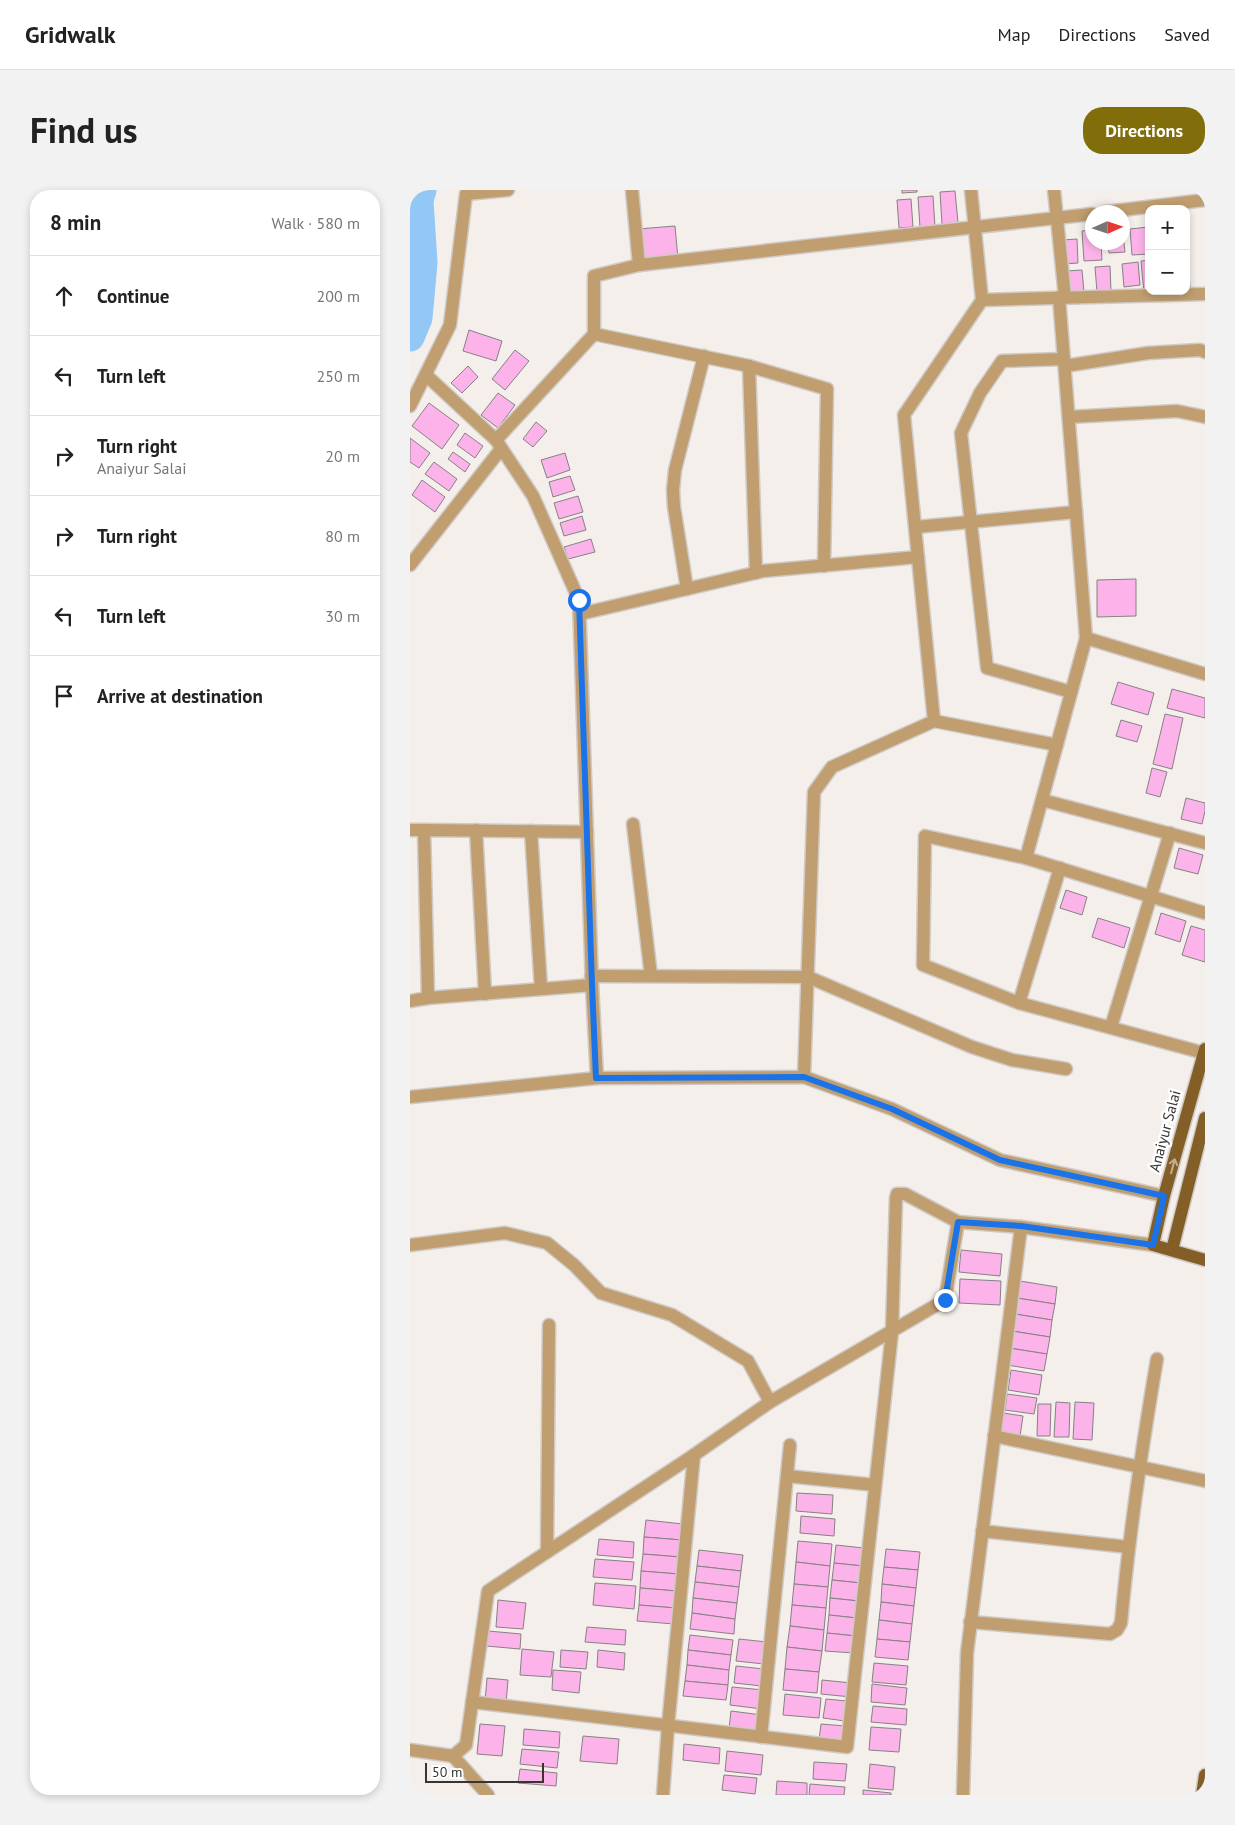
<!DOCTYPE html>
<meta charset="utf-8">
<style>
body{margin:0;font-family:"PT Sans",sans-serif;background:#f2f2f2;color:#222}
.controls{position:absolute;right:15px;top:15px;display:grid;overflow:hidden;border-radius:10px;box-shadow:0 2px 8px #0003}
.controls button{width:45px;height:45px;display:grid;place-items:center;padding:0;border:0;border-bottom:1px solid #e0e0e0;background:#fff;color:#222;font:25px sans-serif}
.compass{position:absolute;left:675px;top:15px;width:45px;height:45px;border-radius:50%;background:#fff;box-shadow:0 2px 8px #0003;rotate:87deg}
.scale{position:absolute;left:15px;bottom:12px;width:119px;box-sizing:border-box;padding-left:5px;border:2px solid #373533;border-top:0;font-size:14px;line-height:18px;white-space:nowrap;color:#373533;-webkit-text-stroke:4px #fff;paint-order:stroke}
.stop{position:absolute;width:15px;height:15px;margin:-11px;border:4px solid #1a73e8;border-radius:50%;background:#fff}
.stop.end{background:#1a73e8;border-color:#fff;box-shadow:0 1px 5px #0008}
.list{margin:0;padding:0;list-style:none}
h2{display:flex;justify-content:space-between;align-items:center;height:65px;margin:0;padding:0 20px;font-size:21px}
h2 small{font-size:16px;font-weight:400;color:#767676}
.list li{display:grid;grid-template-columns:32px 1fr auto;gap:15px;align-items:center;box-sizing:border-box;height:80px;padding:0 20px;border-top:1px solid #e0e0e0}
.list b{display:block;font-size:19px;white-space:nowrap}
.list p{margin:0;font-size:16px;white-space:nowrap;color:#767676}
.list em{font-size:16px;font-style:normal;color:#767676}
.icon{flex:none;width:28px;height:28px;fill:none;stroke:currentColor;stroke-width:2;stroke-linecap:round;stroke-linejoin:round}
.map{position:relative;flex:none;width:795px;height:1605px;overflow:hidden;border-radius:20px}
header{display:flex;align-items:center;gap:30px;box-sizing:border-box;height:70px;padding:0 25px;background:#fff;border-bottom:1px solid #e0e0e0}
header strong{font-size:24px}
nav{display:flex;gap:28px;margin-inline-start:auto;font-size:18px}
.intro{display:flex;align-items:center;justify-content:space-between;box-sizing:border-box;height:120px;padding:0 30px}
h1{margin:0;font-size:35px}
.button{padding:12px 22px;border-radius:20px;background:#816d0a;color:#fff;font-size:18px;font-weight:700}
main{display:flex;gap:30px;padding:0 30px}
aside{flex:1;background:#fff;border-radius:20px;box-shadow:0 2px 8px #0003}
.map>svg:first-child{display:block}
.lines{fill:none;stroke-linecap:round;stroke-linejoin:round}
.river{stroke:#92c7f6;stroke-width:29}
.building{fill:#fcb3e9;stroke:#868185}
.minor-casing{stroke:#cfcac6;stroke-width:15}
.primary-casing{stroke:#cfcac6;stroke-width:15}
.minor{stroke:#c09e6f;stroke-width:12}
.primary{stroke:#835f27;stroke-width:12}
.oneway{stroke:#c1af93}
.route{stroke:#1a73e8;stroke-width:6}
.labels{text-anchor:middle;stroke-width:5;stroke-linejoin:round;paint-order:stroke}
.street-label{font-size:15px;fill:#373533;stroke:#fff}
</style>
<header>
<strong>Gridwalk</strong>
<nav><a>Map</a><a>Directions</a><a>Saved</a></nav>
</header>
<div class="intro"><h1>Find us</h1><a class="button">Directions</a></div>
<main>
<aside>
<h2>8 min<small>Walk · 580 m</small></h2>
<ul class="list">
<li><svg class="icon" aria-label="ahead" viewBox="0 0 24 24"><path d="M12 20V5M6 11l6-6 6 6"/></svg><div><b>Continue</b></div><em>200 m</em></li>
<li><svg class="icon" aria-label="left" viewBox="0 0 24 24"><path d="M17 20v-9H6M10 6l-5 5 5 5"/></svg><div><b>Turn left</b></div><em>250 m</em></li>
<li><svg class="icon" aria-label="right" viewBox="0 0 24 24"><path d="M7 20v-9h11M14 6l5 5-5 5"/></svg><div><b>Turn right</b><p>Anaiyur Salai</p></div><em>20 m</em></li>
<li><svg class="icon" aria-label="right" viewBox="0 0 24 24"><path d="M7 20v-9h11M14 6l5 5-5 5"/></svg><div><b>Turn right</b></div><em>80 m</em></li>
<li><svg class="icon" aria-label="left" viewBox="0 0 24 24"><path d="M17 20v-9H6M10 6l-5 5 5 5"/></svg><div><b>Turn left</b></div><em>30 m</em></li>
<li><svg class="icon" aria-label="arrive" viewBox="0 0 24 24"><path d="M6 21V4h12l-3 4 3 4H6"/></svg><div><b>Arrive at destination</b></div></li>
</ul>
</aside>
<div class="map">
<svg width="795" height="1605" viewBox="0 0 795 1605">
<rect width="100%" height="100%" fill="#f5efeb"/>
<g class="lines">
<!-- river -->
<path class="river" d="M0,147L8,128L13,73L9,10L12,0"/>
</g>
<!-- building -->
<g class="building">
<path d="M492,0H507V2L492,3Z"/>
<path d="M545,1L548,33L532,34L530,2Z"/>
<path d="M523,6L525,37L510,38L508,7Z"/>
<path d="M501,9L503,37L489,38L487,10Z"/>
<path d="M712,35L715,62L699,63L698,52H712Z"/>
<path d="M265,36L268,69L231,71L228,39Z"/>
<path d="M738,37L739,64L722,65L720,39Z"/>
<path d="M682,40V52H691L692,70L674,71L672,41Z"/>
<path d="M667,49L668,73L654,74L653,50Z"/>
<path d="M776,66H778L780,98H776Z"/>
<path d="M739,70V101L734,103L731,71Z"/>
<path d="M728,72L730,95L714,97L712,74Z"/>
<path d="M700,76L701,101L687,102L685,77Z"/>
<path d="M672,80L674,102L658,103L657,81Z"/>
<path d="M59,140L92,151L86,171L53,161Z"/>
<path d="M105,160L119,171L95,200L82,189Z"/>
<path d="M58,176L68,187L52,203L41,193Z"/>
<path d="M88,203L105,215L88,238L71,225Z"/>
<path d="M19,213L49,235L32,259L2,236Z"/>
<path d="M126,232L137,241L123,257L113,249Z"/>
<path d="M55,243L73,256L65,268L47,255Z"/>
<path d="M0,248L20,263L9,278L0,272Z"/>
<path d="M43,262L60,274L55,282L38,269Z"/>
<path d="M155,263L160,280L137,288L131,270Z"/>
<path d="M24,272L47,289L39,301L15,284Z"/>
<path d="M160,286L165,300L143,307L139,292Z"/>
<path d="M12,290L35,307L25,322L2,305Z"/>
<path d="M168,306L173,322L149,329L144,313Z"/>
<path d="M172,326L176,340L154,346L150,333Z"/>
<path d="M181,349L185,362L158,369L154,357Z"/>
<path d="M726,389V426L687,427V390Z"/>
<path d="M708,492L744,503L738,525L701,514Z"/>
<path d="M762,499L795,508V528L757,518Z"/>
<path d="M755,524L773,528L762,579L743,574Z"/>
<path d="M711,530L732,536L727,552L706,546Z"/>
<path d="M742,578L757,582L750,607L736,603Z"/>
<path d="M776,608L795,613V621L792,634L771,629Z"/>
<path d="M769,658L793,665L788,684L764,678Z"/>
<path d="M656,700L677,707L672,725L650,718Z"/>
<path d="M751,723L776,731L770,752L745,744Z"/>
<path d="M688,728L720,738L714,758L682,747Z"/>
<path d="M781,736L795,740V772L772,765Z"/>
<path d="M551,1060L592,1064L590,1086L549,1082Z"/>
<path d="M550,1089L591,1091L590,1115L549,1113Z"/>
<path d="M610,1091L647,1097L645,1114L607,1108Z"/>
<path d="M607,1108L645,1114L642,1130L605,1124Z"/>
<path d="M605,1124L642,1130L640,1147L602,1141Z"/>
<path d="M602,1141L640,1147L637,1164L599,1158Z"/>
<path d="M599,1158L637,1164L634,1181L597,1175Z"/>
<path d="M601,1180L632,1185L629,1205L598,1200Z"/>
<path d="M597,1204L627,1208L624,1224L595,1220Z"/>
<path d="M646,1212L660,1213L659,1247H644Z"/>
<path d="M665,1212L684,1213L682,1250L663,1249Z"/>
<path d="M628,1214H641L640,1246H627Z"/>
<path d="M593,1223L613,1226L610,1246L590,1243Z"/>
<path d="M387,1303L423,1305L422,1324L386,1321Z"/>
<path d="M391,1326L425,1329L424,1346L390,1343Z"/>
<path d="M236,1330L273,1334L272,1350L234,1347Z"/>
<path d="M234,1347L272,1350L270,1367L233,1364Z"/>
<path d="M189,1349L224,1352L223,1368L187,1365Z"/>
<path d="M388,1351L422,1354L420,1376L386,1372Z"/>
<path d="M426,1355L454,1358L453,1376L424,1373Z"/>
<path d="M476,1359L510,1362L508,1380L474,1377Z"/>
<path d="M289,1360L333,1365L331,1381L287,1376Z"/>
<path d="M233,1364L270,1367L269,1384L231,1381Z"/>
<path d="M185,1369L224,1372L222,1390L183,1387Z"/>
<path d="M386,1372L420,1376L418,1397L384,1394Z"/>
<path d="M424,1373L453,1376L451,1393L422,1390Z"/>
<path d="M287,1376L331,1381L329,1397L285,1392Z"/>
<path d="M474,1377L508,1380L506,1398L472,1394Z"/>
<path d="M231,1381L269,1384L267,1401L230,1398Z"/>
<path d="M422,1390L451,1393L449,1411L420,1408Z"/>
<path d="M285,1392L329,1397L327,1413L283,1408Z"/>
<path d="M185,1393L226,1396L224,1419L183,1415Z"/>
<path d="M384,1394L418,1397L416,1418L382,1415Z"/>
<path d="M472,1394L506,1398L504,1416L471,1412Z"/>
<path d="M230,1398L267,1401L266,1418L229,1415Z"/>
<path d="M283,1408L327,1413L325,1429L282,1423Z"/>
<path d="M420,1408L449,1411L447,1428L419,1425Z"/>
<path d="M88,1410L116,1413L113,1439L86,1437Z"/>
<path d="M471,1412L504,1416L502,1434L469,1430Z"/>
<path d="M229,1415L266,1418L264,1434L227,1431Z"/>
<path d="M382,1415L416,1418L414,1440L380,1436Z"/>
<path d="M282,1423L325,1429L324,1444L280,1439Z"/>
<path d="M419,1425L447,1428L446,1446L417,1443Z"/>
<path d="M469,1430L502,1434L500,1452L467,1449Z"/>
<path d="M380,1436L414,1440L412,1461L377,1457Z"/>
<path d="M177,1437L216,1440L215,1455L175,1452Z"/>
<path d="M78,1441L111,1444L110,1459L76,1456Z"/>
<path d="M417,1443L446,1446L444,1463L415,1461Z"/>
<path d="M280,1445L323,1450L321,1465L278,1460Z"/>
<path d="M329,1449L357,1452L354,1474L326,1471Z"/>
<path d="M467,1449L500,1452L498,1470L465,1467Z"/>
<path d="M377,1457L412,1461L409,1482L375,1479Z"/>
<path d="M112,1459L144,1462L141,1487L110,1485Z"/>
<path d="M151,1460L178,1462L176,1479L150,1477Z"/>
<path d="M188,1460L215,1463L214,1480L187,1477Z"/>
<path d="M278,1460L321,1465L319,1480L277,1475Z"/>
<path d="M464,1473L498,1476L496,1495L462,1492Z"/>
<path d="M277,1475L319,1480L318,1495L275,1491Z"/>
<path d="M326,1476L354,1479L352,1496L324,1493Z"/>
<path d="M375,1479L409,1482L407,1503L373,1500Z"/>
<path d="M143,1480L171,1482L169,1503L142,1500Z"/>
<path d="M77,1488L98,1490L96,1514L75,1512Z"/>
<path d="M412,1490L442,1493L441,1507L411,1504Z"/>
<path d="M275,1491L318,1495L316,1510L273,1506Z"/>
<path d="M462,1494L497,1498L495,1515L461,1512Z"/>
<path d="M322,1497L354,1500L352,1519L320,1515Z"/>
<path d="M375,1504L411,1508L409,1528L373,1525Z"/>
<path d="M416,1509L437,1511L435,1531L413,1528Z"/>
<path d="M463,1516L497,1519L496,1535L461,1532Z"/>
<path d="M321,1521L352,1525L350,1543L319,1539Z"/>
<path d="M70,1534L95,1536L92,1566L67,1564Z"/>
<path d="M411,1534L436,1536L434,1553L409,1550Z"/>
<path d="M461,1537L491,1539L489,1562L459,1560Z"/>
<path d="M114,1539L150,1542L149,1558L113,1555Z"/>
<path d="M173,1546L209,1549L207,1574L170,1571Z"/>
<path d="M274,1554L310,1558L309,1574L273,1570Z"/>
<path d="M112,1559L149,1562L147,1578L110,1574Z"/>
<path d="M317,1561L353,1565L351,1585L315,1581Z"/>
<path d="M404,1572L437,1574L435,1591L403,1589Z"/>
<path d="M460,1574L485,1577L483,1600L458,1598Z"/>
<path d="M110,1579L147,1583L146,1596L108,1593Z"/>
<path d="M314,1585L347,1588L345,1604L312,1600Z"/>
<path d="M367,1591L397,1593V1605H366Z"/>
<path d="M400,1594L435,1597L434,1605H399Z"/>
<path d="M453,1600L481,1603V1605H453Z"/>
</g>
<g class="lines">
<!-- minor casing -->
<g class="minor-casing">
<g id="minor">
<path d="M222,0L229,75L682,24"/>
<path d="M644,0L655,107"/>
<path d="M695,22L795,10"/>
<path d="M649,107L676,448L616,668L795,723"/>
<path d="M572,110L795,104"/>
<path d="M184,144V86L229,75"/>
<path d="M654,169L592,171L570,203L551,243L577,478L661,502"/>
<path d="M339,176L346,383"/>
<path d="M655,176L738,163L790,160L795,162"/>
<path d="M16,185L86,250L123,306L169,410L182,795L187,888L394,887L482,919L590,970L754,1006"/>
<path d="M0,216L40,135L56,4L98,0"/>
<path d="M659,227L767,221L795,227"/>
<path d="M86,250L184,144L339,176L417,199L414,376"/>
<path d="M506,337L666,322"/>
<path d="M0,375L91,259"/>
<path d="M277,399L264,317L263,300L265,280L294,166"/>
<path d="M170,424L353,381L508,367"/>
<path d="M676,448L795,484"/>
<path d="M524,531L647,555"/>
<path d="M632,610L795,653"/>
<path d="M223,634L241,786"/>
<path d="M0,640H14"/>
<path d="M66,640L75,804"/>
<path d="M121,641L131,799"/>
<path d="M177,642L14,640L18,808L182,795"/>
<path d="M616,668L515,646L513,775L609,813L794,863"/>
<path d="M181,786L398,787L562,857L602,870L656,879"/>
<path d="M0,811L18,808"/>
<path d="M609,813L650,678"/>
<path d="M701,837L760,643"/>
<path d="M394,887L404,602L422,577L524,531L494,225L572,110L561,0"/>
<path d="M0,907L187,888"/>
<path d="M0,1055L95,1043L137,1053L164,1075L191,1103L262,1125L338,1171L360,1212"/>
<path d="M584,1246L795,1291"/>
<path d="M377,1286L465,1295"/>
<path d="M572,1341L718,1357"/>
<path d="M137,1362L139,1135"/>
<path d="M560,1432L700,1444L707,1440L711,1433C719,1345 732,1257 747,1169"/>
<path d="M62,1512L437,1557L482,1142L486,1008L487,1004H495L548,1032"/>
<path d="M351,1547L380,1255"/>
<path d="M0,1560L43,1566L56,1555L78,1401L284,1265L360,1212L535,1110L548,1032L611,1037L743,1055"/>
<path d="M43,1566L78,1605"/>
<path d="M253,1605L258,1536L284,1265"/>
<path d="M553,1605L557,1463L611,1037"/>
</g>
</g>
<!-- primary casing -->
<g class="primary-casing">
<g id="primary">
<path d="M795,859L754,1006L743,1055L795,1070"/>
<path d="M762,1060L795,928"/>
<path d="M792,1605L795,1585"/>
</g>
</g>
<!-- minor -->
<use href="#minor" class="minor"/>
<!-- primary -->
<use href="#primary" class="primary"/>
</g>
<!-- one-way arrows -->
<defs><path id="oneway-shaft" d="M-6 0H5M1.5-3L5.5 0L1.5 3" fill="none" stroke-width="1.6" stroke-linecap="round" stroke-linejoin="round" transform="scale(1.25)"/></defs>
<use class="oneway" href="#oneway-shaft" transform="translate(763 976) rotate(-75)"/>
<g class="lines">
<!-- route -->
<path class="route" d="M169,410L182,795L186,888L394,887L482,919L590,970L754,1006L743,1055L611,1036L548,1032L535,1110"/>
</g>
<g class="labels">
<!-- street labels -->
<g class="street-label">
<text transform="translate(755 941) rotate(-75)" y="5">Anaiyur Salai</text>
</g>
</g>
</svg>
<div class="controls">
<button>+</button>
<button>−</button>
</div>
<svg class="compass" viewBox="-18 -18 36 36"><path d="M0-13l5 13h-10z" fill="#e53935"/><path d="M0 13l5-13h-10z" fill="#767676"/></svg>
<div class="scale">50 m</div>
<div class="stop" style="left:169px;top:410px"></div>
<div class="stop end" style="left:535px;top:1110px"></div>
</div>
</main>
